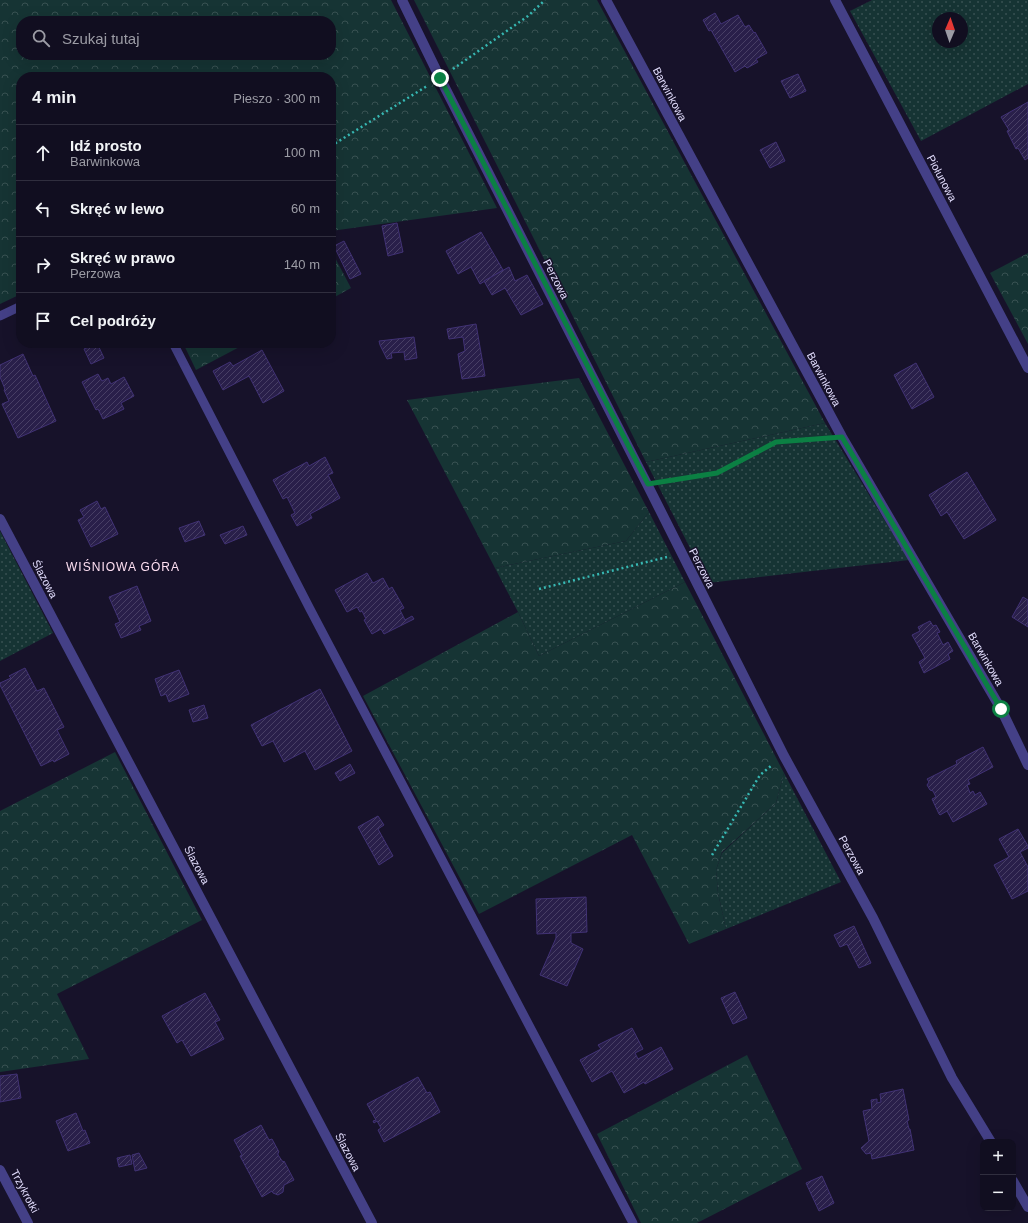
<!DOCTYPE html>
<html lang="pl">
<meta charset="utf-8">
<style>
body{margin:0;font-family:Arial,sans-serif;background:#1a1729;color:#f1f3f6}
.controls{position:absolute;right:12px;bottom:12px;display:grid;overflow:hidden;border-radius:8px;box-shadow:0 4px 16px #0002}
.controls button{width:36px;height:36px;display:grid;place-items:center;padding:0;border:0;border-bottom:1px solid #302e3e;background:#110e20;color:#f1f3f6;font:20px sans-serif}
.compass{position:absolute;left:932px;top:12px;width:36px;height:36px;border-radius:50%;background:#110e20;box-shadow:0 4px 16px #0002;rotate:2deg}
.stop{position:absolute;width:12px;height:12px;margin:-9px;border:3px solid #0b8043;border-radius:50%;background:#fff}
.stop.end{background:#0b8043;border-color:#fff;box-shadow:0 1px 4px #0008}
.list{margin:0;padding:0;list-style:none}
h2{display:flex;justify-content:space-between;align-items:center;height:52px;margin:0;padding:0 16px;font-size:17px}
h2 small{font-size:13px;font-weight:400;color:#9c9ca5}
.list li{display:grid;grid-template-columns:26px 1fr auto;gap:12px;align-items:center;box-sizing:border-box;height:56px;padding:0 16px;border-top:1px solid #302e3e}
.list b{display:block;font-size:15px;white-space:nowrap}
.list p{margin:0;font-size:13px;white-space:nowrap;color:#9c9ca5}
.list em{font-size:13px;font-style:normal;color:#9c9ca5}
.icon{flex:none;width:22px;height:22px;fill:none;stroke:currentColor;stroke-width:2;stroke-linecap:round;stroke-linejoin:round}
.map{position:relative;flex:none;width:1028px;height:1223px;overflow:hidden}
.search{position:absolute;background:#110e20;box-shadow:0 4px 16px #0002;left:16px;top:16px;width:320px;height:44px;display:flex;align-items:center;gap:10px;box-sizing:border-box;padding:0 14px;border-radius:16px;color:#9c9ca5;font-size:15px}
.panel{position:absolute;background:#110e20;box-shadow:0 4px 16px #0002;left:16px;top:72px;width:320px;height:276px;border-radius:16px}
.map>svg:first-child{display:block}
.grass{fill:url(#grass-dots);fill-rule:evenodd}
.forest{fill:url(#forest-crowns);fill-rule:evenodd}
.building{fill:url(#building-hatch);stroke:#413275}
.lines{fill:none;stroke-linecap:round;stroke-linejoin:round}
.path{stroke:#37b8b3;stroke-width:2.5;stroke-dasharray:2 3;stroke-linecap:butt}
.lane{stroke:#444087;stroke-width:9}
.street{stroke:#444087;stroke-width:10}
.route{stroke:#0b8043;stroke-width:5}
.labels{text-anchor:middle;stroke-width:3;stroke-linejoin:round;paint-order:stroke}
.street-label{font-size:11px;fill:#e2ddfd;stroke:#17122a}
.neighbourhood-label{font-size:12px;letter-spacing:1px;fill:#fedff2;stroke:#17122a}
</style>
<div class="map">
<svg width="1028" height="1223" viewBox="0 0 1028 1223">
<defs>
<pattern id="grass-dots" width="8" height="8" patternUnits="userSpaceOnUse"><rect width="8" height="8" fill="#163434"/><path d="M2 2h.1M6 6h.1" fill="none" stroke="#385152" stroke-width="1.8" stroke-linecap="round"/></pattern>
<pattern id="forest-crowns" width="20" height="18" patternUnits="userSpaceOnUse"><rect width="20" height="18" fill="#163434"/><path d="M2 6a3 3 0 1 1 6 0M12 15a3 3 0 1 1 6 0" fill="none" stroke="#385152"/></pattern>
<pattern id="building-hatch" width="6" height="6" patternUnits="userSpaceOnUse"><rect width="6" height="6" fill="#291f4a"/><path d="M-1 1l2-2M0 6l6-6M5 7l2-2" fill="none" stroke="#483f65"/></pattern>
</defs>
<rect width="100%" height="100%" fill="#17122a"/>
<!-- grass -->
<g class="grass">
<path d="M872,0H1028V84L921,141L850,11ZM938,18H962V42H938Z"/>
<path d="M825,423L909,560L708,583L646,462Z"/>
<path d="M649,512L685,582L539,656L518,612L495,568L626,541Z"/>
<path d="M0,531L53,633L0,661Z"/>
<path d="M784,773L841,882L726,929L718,893L716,870L722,853L776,803Z"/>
</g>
<!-- forest -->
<g class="forest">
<path d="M0,0H391L497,208L331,231V77H21V294L0,304ZM21,21H331V55H21Z"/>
<path d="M414,0H597L825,423L646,462Z"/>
<path d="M331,250L351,288L331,299Z"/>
<path d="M1028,253V344L990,273Z"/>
<path d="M183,343H247L196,370Z"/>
<path d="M579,378L649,512L626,541L495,568L407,400Z"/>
<path d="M685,582L784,773L776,803L722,852L716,870L718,893L726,929L689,944L632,835L479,914L363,696L518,612L539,656Z"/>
<path d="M115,752L202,920L57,994L89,1059L0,1072V811Z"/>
<path d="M747,1055L802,1169L697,1223H641L597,1134Z"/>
</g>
<!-- building -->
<g class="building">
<path d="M715,13L721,24L738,15L745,27L749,25L754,33L755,32L767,53L756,59L758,62L747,68L745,66L735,72L711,30L709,31L703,20Z"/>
<path d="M798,74L806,91L790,98L781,81Z"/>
<path d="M1028,102V158L1025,160L1018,148L1016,149L1007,131L1009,130L1001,117Z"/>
<path d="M776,142L785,161L770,168L760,150Z"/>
<path d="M397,223L403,252L388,256L382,226Z"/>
<path d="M481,232L503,270L480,284L471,267L458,274L446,251Z"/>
<path d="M344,241L361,274L350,279L334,246Z"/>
<path d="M509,267L515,281L527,275L543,304L521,315L505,288L492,295L484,281Z"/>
<path d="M476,324L485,376L462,379L458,354L465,351L463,337L449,339L447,329Z"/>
<path d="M414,337L417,358L405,360L404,352L391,353L392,358L387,359L380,345L379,341Z"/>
<path d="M97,343L104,358L91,364L84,349Z"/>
<path d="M262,350L284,391L263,403L249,376L223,390L213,371L230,362L233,366Z"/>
<path d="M23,354L33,376L35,375L56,421L18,438L2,404L9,401L4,390L5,389L0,377V365Z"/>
<path d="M916,363L934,397L912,409L894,375Z"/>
<path d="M98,374L102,381L108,378L111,384L124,377L134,396L121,403L124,409L103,419L98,409L96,410L82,382Z"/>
<path d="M325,457L333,473L328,475L340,498L310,514L312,518L297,526L291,515L295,513L287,497L283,499L273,480L307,462L309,466Z"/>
<path d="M967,472L996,520L964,539L947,512L941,516L929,495Z"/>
<path d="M97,501L101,509L105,507L118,534L91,547L78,520L84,517L80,510Z"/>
<path d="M199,521L205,535L185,542L179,528Z"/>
<path d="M243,526L247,535L225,544L220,535Z"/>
<path d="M367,573L373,583L383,578L389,589L392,587L404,608L400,610L405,620L412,616L414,619L384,634L381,629L372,634L364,620L366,619L362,611L360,612L357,607L347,612L335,590Z"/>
<path d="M137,586L151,621L139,626L141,630L121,638L115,624L120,622L109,597Z"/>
<path d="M1023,597L1028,600V627L1012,617Z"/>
<path d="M930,621L933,626L936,625L940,632L937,633L943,645L948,642L953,651L948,654L950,659L924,673L919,662L925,658L912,635L920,631L918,627Z"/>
<path d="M25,668L37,691L44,688L64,727L57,730L69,754L54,762L53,760L41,766L0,685V683L11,678L9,676Z"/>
<path d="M179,670L189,694L169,702L166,694L161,696L155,679Z"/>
<path d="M320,689L352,751L315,770L305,751L284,762L273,741L262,746L251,725Z"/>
<path d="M204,705L208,718L193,722L189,710Z"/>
<path d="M983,747L993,767L968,780L970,784L967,785L970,793L973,791L975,795L980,792L987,804L953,822L947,811L940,815L939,814L932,799L936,797L933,791L930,790L927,785L929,782L927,779L957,764L956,761Z"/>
<path d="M350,764L355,773L340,781L335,773Z"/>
<path d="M378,816L384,825L378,829L393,856L379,865L358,827Z"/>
<path d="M1018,829L1028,846V848L1020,852L1028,867V891L1012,899L994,865L1009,857L999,839Z"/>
<path d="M586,897L587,932L571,933V943L583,949L567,986L540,975L556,938V933L537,934L536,899Z"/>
<path d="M854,926L871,963L859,968L847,944L840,947L834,935Z"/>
<path d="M735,992L747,1018L733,1024L721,998Z"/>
<path d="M205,993L220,1020L215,1022L224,1039L191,1056L182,1040L177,1043L162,1016Z"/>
<path d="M632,1028L643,1049L635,1053L638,1059L661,1047L673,1069L645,1084L644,1082L624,1093L612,1071L592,1082L580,1060L601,1049L598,1045Z"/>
<path d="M17,1074L21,1098L0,1102V1076Z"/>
<path d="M418,1077L427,1093L430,1092L440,1112L384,1142L378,1130L381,1128L377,1121L374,1123L373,1121L376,1120L367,1104Z"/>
<path d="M903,1089L909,1120L907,1121L909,1129H910L914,1150L872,1159L871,1153L866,1154L861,1148L869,1141L863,1111L872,1109L871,1100L877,1099V1103L881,1102L880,1094Z"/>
<path d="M76,1113L83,1131L85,1130L90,1143L68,1151L56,1121Z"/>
<path d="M261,1125L269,1140L272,1139L279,1152L278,1153V1155L283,1162L284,1161L294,1180L284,1185L283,1192L278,1195L273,1193L272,1191L262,1197L240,1156L242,1155L234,1140Z"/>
<path d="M139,1153L147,1168L135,1171L132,1155Z"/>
<path d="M130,1155L132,1164L119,1167L117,1158Z"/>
<path d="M822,1176L834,1203L819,1211L806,1183Z"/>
</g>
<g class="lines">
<!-- path -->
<g class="path">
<path d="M453,69L528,16L545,0"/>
<path d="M331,146L427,86"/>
<path d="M663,481L717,473L776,442L826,439"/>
<path d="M539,589L667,557"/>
<path d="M712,855L760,775L771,766"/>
</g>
<!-- lane -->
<g class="lane">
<path d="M0,316L21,306"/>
<path d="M173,343L310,609L633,1223"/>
</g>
<!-- street -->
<g class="street">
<path d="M402,0L440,78L647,484L784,756L873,918L952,1078L991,1142"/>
<path d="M606,0L842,437L1001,709L1028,765"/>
<path d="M835,0L1028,368"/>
<path d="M0,519L372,1223"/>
<path d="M0,1170L28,1223"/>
<path d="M1013,1181L1028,1207"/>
</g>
</g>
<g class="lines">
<!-- route -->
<path class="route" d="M440,78L648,484L717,473L776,442L842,437L1001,709"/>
</g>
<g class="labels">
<!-- street labels -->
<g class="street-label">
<text transform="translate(670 94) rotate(62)" y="4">Barwinkowa</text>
<text transform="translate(942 178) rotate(62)" y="4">Piołunowa</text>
<text transform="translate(556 279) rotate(63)" y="4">Perzowa</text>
<text transform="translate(824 379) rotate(62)" y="4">Barwinkowa</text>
<text transform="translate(702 568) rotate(63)" y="4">Perzowa</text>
<text transform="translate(45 579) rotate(62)" y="4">Ślazowa</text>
<text transform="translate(986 659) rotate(60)" y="4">Barwinkowa</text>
<text transform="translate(852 855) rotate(61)" y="4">Perzowa</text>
<text transform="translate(197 865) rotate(62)" y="4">Ślazowa</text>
<text transform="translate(348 1152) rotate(62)" y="4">Ślazowa</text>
<text transform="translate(25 1191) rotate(62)" y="4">Trzykrotki</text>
</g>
<!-- neighbourhood labels -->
<g class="neighbourhood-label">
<text x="123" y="571">WIŚNIOWA GÓRA</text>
</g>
</g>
</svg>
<div class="controls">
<button>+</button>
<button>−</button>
</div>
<svg class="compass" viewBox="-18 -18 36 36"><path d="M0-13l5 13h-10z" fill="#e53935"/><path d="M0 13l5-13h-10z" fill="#9c9ca5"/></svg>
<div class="stop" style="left:1001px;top:709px"></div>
<div class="stop end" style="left:440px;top:78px"></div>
<div class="search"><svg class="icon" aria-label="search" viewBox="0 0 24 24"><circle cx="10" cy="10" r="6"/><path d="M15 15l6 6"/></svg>Szukaj tutaj</div>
<section class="panel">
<h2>4 min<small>Pieszo · 300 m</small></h2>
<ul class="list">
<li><svg class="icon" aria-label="ahead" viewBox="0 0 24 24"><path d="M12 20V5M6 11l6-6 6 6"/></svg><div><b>Idź prosto</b><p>Barwinkowa</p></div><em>100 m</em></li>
<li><svg class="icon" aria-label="left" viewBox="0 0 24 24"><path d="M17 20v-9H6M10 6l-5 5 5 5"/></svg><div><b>Skręć w lewo</b></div><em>60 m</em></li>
<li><svg class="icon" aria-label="right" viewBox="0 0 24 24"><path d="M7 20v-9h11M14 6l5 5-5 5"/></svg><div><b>Skręć w prawo</b><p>Perzowa</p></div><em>140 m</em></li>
<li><svg class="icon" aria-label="arrive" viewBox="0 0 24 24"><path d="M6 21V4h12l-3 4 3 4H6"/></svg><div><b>Cel podróży</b></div></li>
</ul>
</section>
</div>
